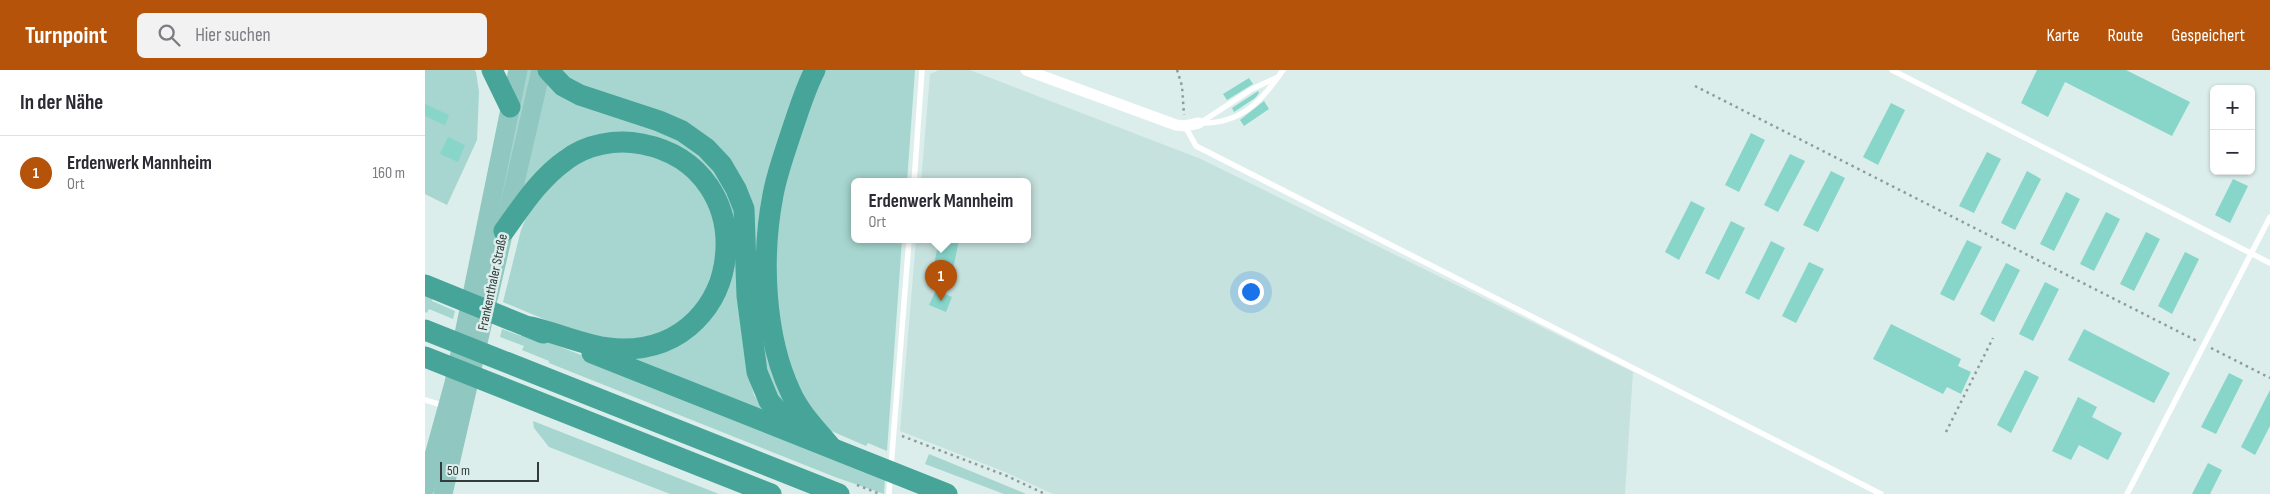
<!DOCTYPE html>
<html lang="de">
<meta charset="utf-8">
<style>
body{margin:0;font-family:"Sofia Sans Condensed",sans-serif;background:#f2f2f3;color:#2b2b33}
.controls{position:absolute;right:15px;top:15px;display:grid;overflow:hidden;border-radius:8px;box-shadow:0 1px 4px #0004}
.controls button{width:45px;height:45px;display:grid;place-items:center;padding:0;border:0;border-bottom:1px solid #e1e1e2;background:#fff;color:#2b2b33;font:25px sans-serif}
.scale{position:absolute;left:15px;bottom:12px;width:99px;box-sizing:border-box;padding-left:5px;border:2px solid #343c3b;border-top:0;font-size:14px;line-height:18px;white-space:nowrap;color:#343c3b;-webkit-text-stroke:4px #dbeeeb;paint-order:stroke}
.you{position:absolute;left:825px;top:221px;width:18px;height:18px;margin:-12px;border:4px solid #fff;border-radius:50%;background:#1a73e8;box-shadow:0 0 0 8px #1a73e833}
.badge{display:grid;place-items:center;width:32px;height:32px;border-radius:50%;background:#b45309;color:#fff;font-size:16px;font-weight:700}
.pin{position:absolute;translate:-50% -41px;filter:drop-shadow(0 1px 2px #0008)}
.pin::after{content:'';position:absolute;top:26px;width:18px;height:15px;background:inherit;clip-path:polygon(0 0,100% 0,50% 100%)}
.popup{position:absolute;left:426px;top:108px;width:180px;height:65px;box-sizing:border-box;display:grid;place-content:center;border-radius:8px;background:#fff;filter:drop-shadow(0 1px 4px #0005);font-size:16px;white-space:nowrap;color:#7c7c81}
.popup b{font-size:19px;color:#2b2b33}
.popup::after{content:'';position:absolute;left:50%;top:100%;margin-left:-10px;border:10px solid transparent;border-top-color:#fff}
.list{margin:0;padding:0;list-style:none}
h2{display:flex;justify-content:space-between;align-items:center;height:65px;margin:0;padding:0 20px;font-size:21px}
h2 small{font-size:16px;font-weight:400;color:#7c7c81}
.list li{display:grid;grid-template-columns:32px 1fr auto;gap:15px;align-items:center;box-sizing:border-box;height:75px;padding:0 20px;border-top:1px solid #e1e1e2}
.list b{display:block;font-size:19px;white-space:nowrap}
.list p{margin:0;font-size:16px;white-space:nowrap;color:#7c7c81}
.list em{font-size:16px;font-style:normal;color:#7c7c81}
.icon{flex:none;width:28px;height:28px;fill:none;stroke:currentColor;stroke-width:2;stroke-linecap:round;stroke-linejoin:round}
.map{position:relative;flex:none;width:1845px;height:424px;overflow:hidden}
header{display:flex;align-items:center;gap:30px;box-sizing:border-box;height:70px;padding:0 25px;background:#b45309;color:#fff}
header strong{font-size:24px}
nav{display:flex;gap:28px;margin-inline-start:auto;font-size:18px}
.search{width:350px;height:45px;background:#f2f2f3;display:flex;align-items:center;gap:12px;box-sizing:border-box;padding:0 18px;border-radius:8px;color:#7c7c81;font-size:19px}
main{display:flex}
aside{flex:1;background:#fff}
.map>svg:first-child{display:block}
.built{fill:#c6e2de}
.green{fill:#a6d6cf}
.building{fill:#88d5ca}
.lines{fill:none;stroke-linecap:round;stroke-linejoin:round}
.path{stroke:#8e9c9a;stroke-width:2.5;stroke-dasharray:2.5 4;stroke-linecap:butt}
.lane{stroke:#fff;stroke-width:5.5}
.street{stroke:#fff;stroke-width:11}
.primary{stroke:#90c8c1;stroke-width:19}
.highway{stroke:#46a498;stroke-width:21}
.labels{text-anchor:middle;stroke-width:5;stroke-linejoin:round;paint-order:stroke}
.street-label{font-size:14px;fill:#343c3b;stroke:#dbeeeb}
</style>
<header>
<strong>Turnpoint</strong>
<div class="search"><svg class="icon" aria-label="search" viewBox="0 0 24 24"><circle cx="10" cy="10" r="6"/><path d="M15 15l6 6"/></svg>Hier suchen</div>
<nav><a>Karte</a><a>Route</a><a>Gespeichert</a></nav>
</header>
<main>
<aside>
<h2>In der Nähe<small></small></h2>
<ul class="list">
<li><span class="badge">1</span><div><b>Erdenwerk Mannheim</b><p>Ort</p></div><em>160 m</em></li>
</ul>
</aside>
<div class="map">
<svg width="1845" height="424" viewBox="0 0 1845 424">
<rect width="100%" height="100%" fill="#dbeeeb"/>
<!-- built -->
<path class="built" d="M514,0H545L776,89L1208,302L1200,424H628L580,402L475,361L491,170H602V112H496L505,4Z"/>
<!-- green -->
<g class="green">
<path d="M0,0H49L51,2L54,22L52,70L22,135L0,124Z"/>
<path d="M101,0H108L55,223Z"/>
<path d="M137,0H383L341,130L363,336L344,317L310,101L144,10Z"/>
<path d="M397,0H490L482,112H430V170H477L462,381L443,373L441,376L404,360L373,327L352,249L350,141Z"/>
<path d="M121,13L246,64L274,82L293,103L314,151L323,303L329,325L341,344L195,286L294,228L285,108L190,63L94,130Z"/>
<path d="M177,78L246,88L286,129L292,175L288,198L280,222L265,246L245,263L199,270L173,266L133,255L78,232L96,160L103,143L121,113Z"/>
<path d="M0,224L8,227L7,231L30,241L28,249L4,239L2,243L0,242Z"/>
<path d="M77,259L96,266L98,262L439,397L460,409L459,424L410,407L124,293V291L97,280L99,276L75,267Z"/>
<path d="M108,351L294,424H245L124,377L109,358Z"/>
<path d="M504,384L599,423L601,424H579L500,394Z"/>
</g>
<!-- building -->
<g class="building">
<path d="M1612,0H1701L1765,32L1747,66L1640,12L1623,47L1596,33Z"/>
<path d="M824,8L828,14L802,30L798,24Z"/>
<path d="M833,21L834,23L830,28L809,42L807,38Z"/>
<path d="M839,31L844,39L819,56L815,50Z"/>
<path d="M1466,33L1480,40L1453,95L1438,87Z"/>
<path d="M0,34L24,45L20,55L0,46Z"/>
<path d="M1326,63L1340,70L1314,122L1300,115Z"/>
<path d="M23,67L40,75L33,92L15,84Z"/>
<path d="M1562,82L1576,89L1549,143L1534,136Z"/>
<path d="M1365,84L1380,91L1353,142L1339,135Z"/>
<path d="M1406,101L1420,108L1393,162L1378,155Z"/>
<path d="M1602,101L1616,109L1590,160L1576,153Z"/>
<path d="M1808,109L1823,116L1805,153L1790,145Z"/>
<path d="M1641,122L1655,129L1629,181L1615,174Z"/>
<path d="M1266,131L1280,138L1254,190L1240,182Z"/>
<path d="M1681,142L1695,149L1669,201L1655,194Z"/>
<path d="M1306,151L1320,158L1294,210L1280,203Z"/>
<path d="M1721,162L1735,169L1709,221L1695,214Z"/>
<path d="M514,170H534L528,199L509,195Z"/>
<path d="M1542,170L1557,177L1529,231L1515,224Z"/>
<path d="M1346,171L1360,178L1334,230L1320,223Z"/>
<path d="M1760,182L1774,189L1747,244L1733,236Z"/>
<path d="M1384,192L1399,199L1371,253L1357,246Z"/>
<path d="M1581,193L1595,200L1569,252L1555,244Z"/>
<path d="M1620,212L1634,219L1608,271L1594,264Z"/>
<path d="M511,220L527,227L521,242L504,235Z"/>
<path d="M1466,254L1536,289L1533,296L1546,302L1536,324L1522,317L1518,324L1448,289Z"/>
<path d="M1659,259L1745,303L1729,333L1643,290Z"/>
<path d="M1600,300L1614,307L1586,363L1572,355Z"/>
<path d="M1804,303L1818,310L1791,364L1776,357Z"/>
<path d="M1845,320V356L1830,385L1816,377Z"/>
<path d="M1653,327L1672,337L1667,347L1697,363L1683,390L1654,375L1646,390L1627,381Z"/>
<path d="M1783,393L1797,400L1785,424H1767Z"/>
</g>
<g class="lines">
<!-- path -->
<g class="path">
<path d="M752,0L757,16L759,45"/>
<path d="M1270,16L1772,271"/>
<path d="M1786,278L1845,308"/>
<path d="M1521,362L1568,268"/>
<path d="M477,366L582,406L620,424"/>
<path d="M432,415L455,424"/>
</g>
<!-- lane -->
<g class="lane">
<path d="M1467,0L1845,193"/>
<path d="M774,53C815,55 837,31 858,0"/>
<path d="M775,53L827,19L853,7"/>
<path d="M760,56L771,76L1456,424"/>
<path d="M489,112L497,0"/>
<path d="M0,330L20,336"/>
<path d="M466,397L484,170"/>
<path d="M464,424L465,406"/>
<path d="M1702,424L1845,147"/>
</g>
<!-- street -->
<path class="street" d="M601,0L751,55L760,56L774,53"/>
<!-- primary -->
<g class="primary">
<path d="M0,418L29,313L93,0"/>
<path d="M18,424L116,0"/>
</g>
<!-- highway -->
<g class="highway">
<path d="M67,0L85,37"/>
<path d="M123,0L138,16L155,25L234,51L257,61L281,78L297,95L311,119L319,139L322,226L332,302L344,331L371,361"/>
<path d="M390,0C380,19 374,40 367,60C360,82 352,103 348,125C336,187 339,266 366,323C375,343 392,360 406,377"/>
<path d="M79,161C97,136 115,108 141,90C162,74 191,69 217,74C341,98 322,279 198,279C167,279 136,264 106,257"/>
<path d="M0,215L118,263"/>
<path d="M0,260L414,424"/>
<path d="M167,283L522,424"/>
<path d="M0,287L346,424"/>
</g>
</g>
<g class="labels">
<!-- street labels -->
<g class="street-label">
<text transform="translate(67 212) rotate(-78)" y="5">Frankenthaler Straße</text>
</g>
</g>
</svg>
<div class="controls">
<button>+</button>
<button>−</button>
</div>
<div class="scale">50 m</div>
<div class="you"></div>
<div class="pin badge" style="left:516px;top:231px">1</div>
<div class="popup"><b>Erdenwerk Mannheim</b>Ort</div>
</div>
</main>
